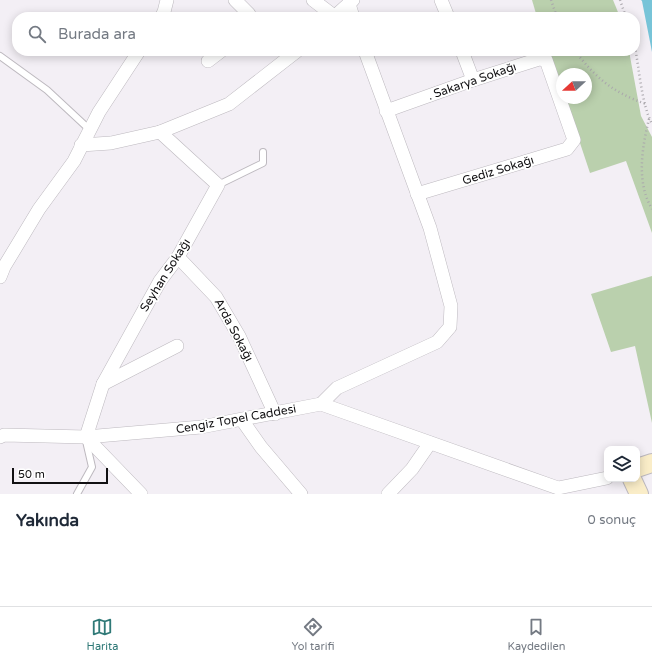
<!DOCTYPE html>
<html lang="tr">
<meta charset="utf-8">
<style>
body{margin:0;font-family:"Varela Round",sans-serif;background:#f2f2f3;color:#1f2937}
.controls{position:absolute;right:12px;bottom:12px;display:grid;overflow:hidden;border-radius:8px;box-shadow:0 2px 10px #0003}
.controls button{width:36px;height:36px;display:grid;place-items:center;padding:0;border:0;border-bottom:1px solid #e0e1e3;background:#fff;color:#1f2937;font:20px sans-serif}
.compass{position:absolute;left:556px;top:68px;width:36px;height:36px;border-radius:50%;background:#fff;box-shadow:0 2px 10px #0003;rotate:249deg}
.scale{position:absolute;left:12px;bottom:10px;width:96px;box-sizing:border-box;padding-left:4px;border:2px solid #111012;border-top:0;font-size:11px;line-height:14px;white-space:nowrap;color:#111012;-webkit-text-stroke:3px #fff;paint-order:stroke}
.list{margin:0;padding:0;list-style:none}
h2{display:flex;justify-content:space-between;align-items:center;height:52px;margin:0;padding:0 16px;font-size:17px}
h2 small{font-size:13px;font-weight:400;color:#747a83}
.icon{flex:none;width:22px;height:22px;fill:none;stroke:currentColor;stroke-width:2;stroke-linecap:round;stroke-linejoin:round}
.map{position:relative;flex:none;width:652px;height:494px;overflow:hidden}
.search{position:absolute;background:#fff;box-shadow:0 2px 10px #0003;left:12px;right:12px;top:12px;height:44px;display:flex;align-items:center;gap:10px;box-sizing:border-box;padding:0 14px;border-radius:16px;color:#747a83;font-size:15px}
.sheet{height:112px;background:#fff}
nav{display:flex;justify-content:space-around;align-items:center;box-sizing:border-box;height:56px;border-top:1px solid #e0e1e3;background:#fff;font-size:11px;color:#747a83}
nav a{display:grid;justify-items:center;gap:2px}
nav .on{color:#2f7977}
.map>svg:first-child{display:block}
.green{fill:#bad0ad}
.water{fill:#77c4d8}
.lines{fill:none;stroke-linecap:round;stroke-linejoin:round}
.service-casing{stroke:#bdb9bf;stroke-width:8}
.minor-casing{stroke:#bdb9bf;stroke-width:14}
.secondary-casing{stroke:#bdb9bf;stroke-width:20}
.path{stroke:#aaa7ac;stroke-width:2.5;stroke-dasharray:1 3;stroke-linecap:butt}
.service{stroke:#fff;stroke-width:6}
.minor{stroke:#fff;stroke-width:13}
.secondary{stroke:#faedc8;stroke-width:18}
.labels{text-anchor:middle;stroke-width:3.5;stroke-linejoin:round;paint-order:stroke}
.street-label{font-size:12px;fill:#111012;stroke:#fff}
</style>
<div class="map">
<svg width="652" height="494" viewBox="0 0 652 494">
<rect width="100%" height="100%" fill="#f3eff5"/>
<!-- green -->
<g class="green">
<path d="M532,0H613L620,17H537Z"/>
<path d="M549,51H629L641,116L652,137V233L626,161L590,173L565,98H586V74H562V90Z"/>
<path d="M652,276V423L635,346L611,352L591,294Z"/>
</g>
<!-- water -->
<path class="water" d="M641,0H652V52L642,1Z"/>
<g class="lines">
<!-- service casing -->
<g class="service-casing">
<g id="service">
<path d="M0,56L47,90L90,130"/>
<path d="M218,185L263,163V152"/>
<path d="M77,494L92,467L86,441"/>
</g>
</g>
<!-- minor casing -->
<g class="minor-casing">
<g id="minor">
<path d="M235,0L249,14V17"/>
<path d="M313,0L334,16"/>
<path d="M441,0L448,17"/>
<path d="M349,4L353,17"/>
<path d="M161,17L164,12L167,0"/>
<path d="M334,17L353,0"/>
<path d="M462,51L473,80"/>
<path d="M208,61L221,51"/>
<path d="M386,111L473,80L539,59L546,60L574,140L567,149L417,194"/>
<path d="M81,145L111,143L160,132L229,104L297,51"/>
<path d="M178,257L216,297L239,336L275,414"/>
<path d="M0,277L4,267L39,209L74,161L99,112L139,51"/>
<path d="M103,384L177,346"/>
<path d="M321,404L558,488L607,478"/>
<path d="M242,420L261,447L301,494"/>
<path d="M0,437L4,435L86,437L201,427L321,404L337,388L437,342L450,327L451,306L430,228L365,51"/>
<path d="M141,494L86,437L103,384L160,281L178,257L218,185L160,132"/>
<path d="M388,494L412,469L430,443"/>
</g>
</g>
<!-- secondary casing -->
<g class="secondary-casing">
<g id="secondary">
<path d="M637,468L652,463"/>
<path d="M632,479L639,494"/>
</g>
</g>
<!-- path -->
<g class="path">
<path d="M551,0L557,17"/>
<path d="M620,0L626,17"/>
<path d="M635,47C639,68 642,106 652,124"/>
<path d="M575,51C596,78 612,92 646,104"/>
<path d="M649,119C642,148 636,182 652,209"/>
</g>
<!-- service -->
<use href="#service" class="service"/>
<!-- minor -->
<use href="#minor" class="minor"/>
<!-- secondary -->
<use href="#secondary" class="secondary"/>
</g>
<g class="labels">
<!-- street labels -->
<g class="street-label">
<text transform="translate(472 81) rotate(-19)" y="4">. Sakarya Sokağı</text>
<text transform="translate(498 170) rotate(-17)" y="4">Gediz Sokağı</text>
<text transform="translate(165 275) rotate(-58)" y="4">Seyhan Sokağı</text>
<text transform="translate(234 330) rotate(62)" y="4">Arda Sokağı</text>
<text transform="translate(236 419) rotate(-10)" y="4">Cengiz Topel Caddesi</text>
</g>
</g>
</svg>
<div class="controls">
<button><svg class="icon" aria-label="layers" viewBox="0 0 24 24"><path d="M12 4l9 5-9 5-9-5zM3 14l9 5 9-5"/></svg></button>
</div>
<svg class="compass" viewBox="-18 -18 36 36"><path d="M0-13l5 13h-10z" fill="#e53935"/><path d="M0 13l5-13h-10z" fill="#747a83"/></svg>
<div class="scale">50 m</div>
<div class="search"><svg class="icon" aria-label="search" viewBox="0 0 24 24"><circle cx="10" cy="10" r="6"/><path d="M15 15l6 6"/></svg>Burada ara</div>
</div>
<section class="sheet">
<h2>Yakında<small>0 sonuç</small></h2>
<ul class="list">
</ul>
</section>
<nav>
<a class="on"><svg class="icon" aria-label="map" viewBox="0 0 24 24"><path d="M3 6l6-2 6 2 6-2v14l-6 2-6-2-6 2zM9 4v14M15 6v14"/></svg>Harita</a>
<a><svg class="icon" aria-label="directions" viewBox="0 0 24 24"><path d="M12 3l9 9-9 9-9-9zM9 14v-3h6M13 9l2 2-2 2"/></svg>Yol tarifi</a>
<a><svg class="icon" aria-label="saved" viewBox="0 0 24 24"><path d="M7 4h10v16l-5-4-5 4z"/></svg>Kaydedilen</a>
</nav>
